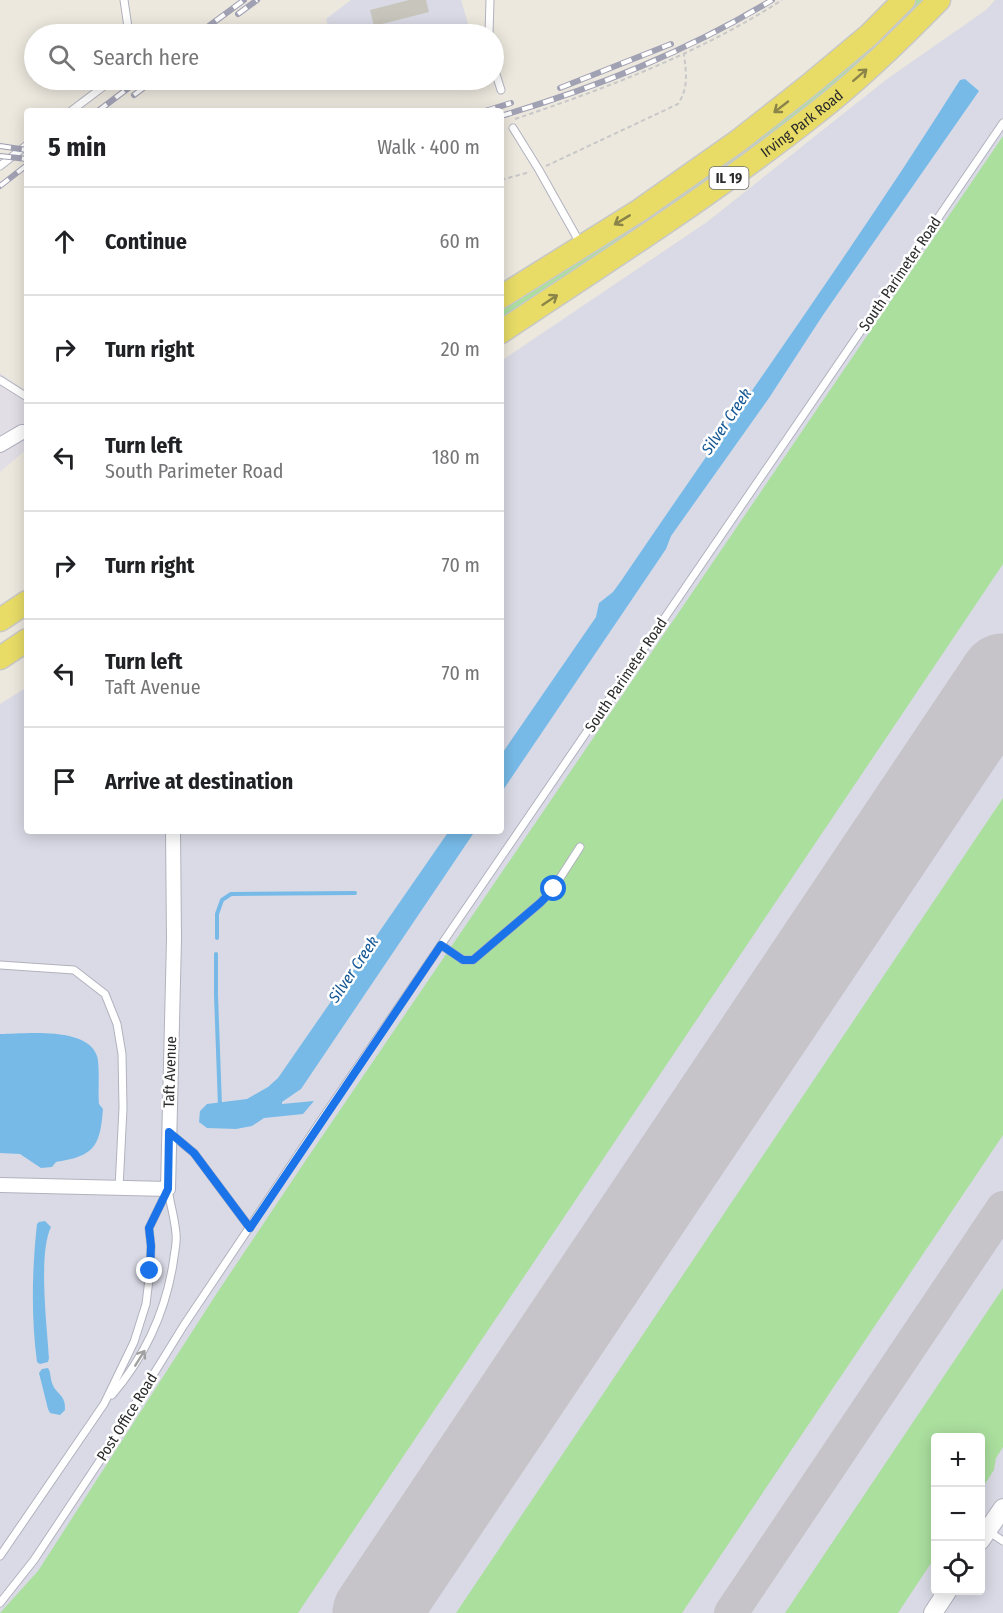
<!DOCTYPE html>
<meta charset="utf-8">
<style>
body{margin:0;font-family:"Fira Sans Condensed",sans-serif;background:#f2f2f2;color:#202124}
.controls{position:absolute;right:18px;bottom:18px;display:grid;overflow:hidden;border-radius:6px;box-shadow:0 3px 15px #0003}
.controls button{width:54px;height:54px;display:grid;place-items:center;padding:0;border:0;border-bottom:2px solid #e0e0e0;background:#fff;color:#202124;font:30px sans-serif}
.stop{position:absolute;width:18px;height:18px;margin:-14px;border:4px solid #1a73e8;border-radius:50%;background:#fff}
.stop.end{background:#1a73e8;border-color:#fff;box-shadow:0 2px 6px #0008}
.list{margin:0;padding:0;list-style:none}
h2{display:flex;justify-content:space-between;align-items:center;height:78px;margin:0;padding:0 24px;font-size:26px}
h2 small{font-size:20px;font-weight:400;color:#757577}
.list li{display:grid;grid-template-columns:39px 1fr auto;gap:18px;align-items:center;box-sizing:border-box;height:108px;padding:0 24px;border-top:2px solid #e0e0e0}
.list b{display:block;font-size:22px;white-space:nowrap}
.list p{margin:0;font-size:20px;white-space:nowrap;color:#757577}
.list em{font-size:20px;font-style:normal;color:#757577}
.icon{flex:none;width:33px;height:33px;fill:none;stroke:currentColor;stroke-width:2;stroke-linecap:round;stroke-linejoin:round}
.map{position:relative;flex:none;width:1003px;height:1613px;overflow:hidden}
.search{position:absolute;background:#fff;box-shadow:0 3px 15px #0003;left:24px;top:24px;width:480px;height:66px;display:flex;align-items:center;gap:15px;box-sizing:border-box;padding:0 21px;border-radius:33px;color:#757577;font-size:22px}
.panel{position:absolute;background:#fff;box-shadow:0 3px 15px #0003;left:24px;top:108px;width:480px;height:726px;border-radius:6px}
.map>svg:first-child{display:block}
.industrial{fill:#e1dee5}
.airport{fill:#d9dae5;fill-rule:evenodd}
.green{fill:#abdf9e}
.water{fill:#77bae8}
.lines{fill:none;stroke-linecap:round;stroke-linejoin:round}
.stream{stroke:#77bae8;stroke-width:4}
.taxiway{stroke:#c6c4c9;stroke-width:34}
.runway{stroke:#c6c4c9;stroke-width:87}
.building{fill:#c8c6bc}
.service-casing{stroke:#b1b2be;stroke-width:9}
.minor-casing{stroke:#b1b2be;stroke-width:16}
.tertiary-casing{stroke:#b1b2be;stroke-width:20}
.primary-casing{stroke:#c8c8c8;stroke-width:25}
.path{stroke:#c8c8c8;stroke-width:2;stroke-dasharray:4.5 3;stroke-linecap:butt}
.service{stroke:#fff;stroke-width:7}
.minor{stroke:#fff;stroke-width:14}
.tertiary{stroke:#fff;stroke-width:18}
.primary{stroke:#e8dc67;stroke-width:22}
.rail-casing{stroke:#a1a1b4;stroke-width:6}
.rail{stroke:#fff;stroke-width:4;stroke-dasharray:11;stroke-linecap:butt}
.oneway{stroke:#8a8449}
.oneway2{stroke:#a0a0a0}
.route{stroke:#1a73e8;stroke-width:8}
.labels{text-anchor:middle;stroke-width:5;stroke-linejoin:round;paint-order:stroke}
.shield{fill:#fff;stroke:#6b6b6b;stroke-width:1.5}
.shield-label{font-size:14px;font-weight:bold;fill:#2b2b2b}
.street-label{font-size:15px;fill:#2b2b2b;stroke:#fff}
.water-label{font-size:16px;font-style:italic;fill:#155794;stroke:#fff}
</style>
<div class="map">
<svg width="1003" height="1613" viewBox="0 0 1003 1613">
<rect width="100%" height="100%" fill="#ece8de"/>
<!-- industrial -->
<path class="industrial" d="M0,373L27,392V449L0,472Z"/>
<!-- airport -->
<g class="airport">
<path d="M351,0H461L469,27L465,34H331L326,19Z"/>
<path d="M995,0H1003V1613H0V704L27,687V831H501V361L707,222L887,79L986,10ZM936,1438H980V1590H936Z"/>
</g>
<!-- green -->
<g class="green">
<path d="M916,0H926L860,63L778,133L501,321V305L879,36Z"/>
<path d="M1003,136V564L298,1613H0L38,1571L217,1293L306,1160Z"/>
<path d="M1003,798V1135L682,1613H456Z"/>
<path d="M1003,1288V1447L996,1458L994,1470L981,1490L980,1438H936L935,1557L898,1613H785Z"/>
</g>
<!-- water -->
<g class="water">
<path d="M965,79L979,91L823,315L769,398L671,536L666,549L501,793V755L596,617L599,603L613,592L621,581C734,414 853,250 960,80Z"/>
<path d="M449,831H475L301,1089L282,1102V1104L314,1101L303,1114L264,1118L252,1126L236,1129L207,1128L199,1122L200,1111L207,1104L247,1099L268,1087L278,1078Z"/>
<path d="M0,1034C24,1034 87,1026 97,1056C100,1065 98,1092 99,1104L103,1109C100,1147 94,1156 56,1162L52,1167L41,1168L20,1154L0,1153Z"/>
<path d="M45,1221L51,1227C38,1254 47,1326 49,1358L48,1362L40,1364L37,1362C31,1317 32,1269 37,1224L39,1222Z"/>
<path d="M48,1368C51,1373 50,1377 52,1383C56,1395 66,1394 65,1410L60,1415L50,1413L48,1409L39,1373L42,1369Z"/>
</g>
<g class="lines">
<!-- stream -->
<g class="stream">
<path d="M217,938V914L222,900L231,894L355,893"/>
<path d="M216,954V995L220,1106"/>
</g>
<!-- taxiway -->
<g class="taxiway">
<path d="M377,1613L378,1610"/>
<path d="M731,1613L1003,1208"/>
</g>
<!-- runway -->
<path class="runway" d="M376,1613L1003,677"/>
</g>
<!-- building -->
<path class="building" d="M409,0H426L429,12L374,26L370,10Z"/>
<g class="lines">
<!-- service casing -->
<g class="service-casing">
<g id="service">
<path d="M124,0L129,34"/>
<path d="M489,34L490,0"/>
<path d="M494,68L501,90"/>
<path d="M71,111L112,80"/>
<path d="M513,128L539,170L580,243"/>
<path d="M0,166L27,145"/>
<path d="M0,380L27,397"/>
<path d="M441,945L463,960H473L540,903L553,889L580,847"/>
<path d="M0,965L74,970L105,994L117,1024L122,1054L123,1108L119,1188"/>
<path d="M171,1134L194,1153L250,1228"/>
<path d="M112,1395C146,1355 167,1309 174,1257C175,1250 177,1242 176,1234C175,1219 170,1204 168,1189"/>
<path d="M988,1531L1003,1541"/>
<path d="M0,1556L104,1404L134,1342L146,1304L150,1271L151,1246L149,1228L168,1189"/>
<path d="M0,1603L34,1560L101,1459L184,1325L322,1119L1003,123"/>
</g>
</g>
<!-- minor casing -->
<g class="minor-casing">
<g id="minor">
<path d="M0,445L22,432H27"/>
<path d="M0,1185L168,1189L174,939L173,831"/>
</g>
</g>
<!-- tertiary casing -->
<g class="tertiary-casing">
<g id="tertiary">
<path d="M980,1541L1003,1508"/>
<path d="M933,1613L948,1590"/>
</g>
</g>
<!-- primary casing -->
<g class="primary-casing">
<g id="primary">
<path d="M501,297L640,210L738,141L808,86L869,35L904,0"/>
<path id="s1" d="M501,332C607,261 715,193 815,114C860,79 900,40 939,0"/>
<path d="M0,620L27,602"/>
<path d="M0,658L27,640"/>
</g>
</g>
<!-- path -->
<g class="path">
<path d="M515,119C607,88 700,53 782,0"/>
<path d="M546,166L678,104C689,87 686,73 684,54"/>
<path d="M501,180L530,172"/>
</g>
<!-- service -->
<use href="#service" class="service"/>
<!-- minor -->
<use href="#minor" class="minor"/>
<!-- tertiary -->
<use href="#tertiary" class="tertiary"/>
<!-- primary -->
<use href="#primary" class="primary"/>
<!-- rail casing -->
<g class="rail-casing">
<g id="rail">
<path d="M238,14L257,0"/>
<path d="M198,34L244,0"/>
<path d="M560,88L671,44"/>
<path d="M134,95L154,80"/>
<path d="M98,111L139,80"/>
<path d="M485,111L511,103"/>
<path d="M501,116C597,87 686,52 772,0"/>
<path d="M0,146L27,150"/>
<path d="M0,156L27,159"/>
<path d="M0,186L27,165"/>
</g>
</g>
<!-- rail -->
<use href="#rail" class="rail"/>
</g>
<!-- one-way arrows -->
<defs><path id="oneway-shaft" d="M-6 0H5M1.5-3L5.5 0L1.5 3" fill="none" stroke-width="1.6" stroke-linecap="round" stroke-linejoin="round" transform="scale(1.5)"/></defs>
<g class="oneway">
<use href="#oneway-shaft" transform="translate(860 75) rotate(-41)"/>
<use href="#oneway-shaft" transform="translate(781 107) rotate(142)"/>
<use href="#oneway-shaft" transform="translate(622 220) rotate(149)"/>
<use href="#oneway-shaft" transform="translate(550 300) rotate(-34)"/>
</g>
<use class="oneway2" href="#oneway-shaft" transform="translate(140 1358) rotate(-58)"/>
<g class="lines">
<!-- route -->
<path class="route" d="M150,1271L151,1246L149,1228L168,1189L169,1132L194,1153L250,1228L441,945L463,960H473L540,903L554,889"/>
</g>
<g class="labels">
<!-- shield labels -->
<rect class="shield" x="709.5" y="167" width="39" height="22" rx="4.5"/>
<g class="shield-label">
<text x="729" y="183">IL 19</text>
</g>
<!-- street labels -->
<g class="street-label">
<text dy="5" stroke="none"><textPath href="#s1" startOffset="366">Irving Park Road</textPath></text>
<text transform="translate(900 274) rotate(-56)" y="5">South Parimeter Road</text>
<text transform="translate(626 675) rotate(-56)" y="5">South Parimeter Road</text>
<text transform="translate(170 1072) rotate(-88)" y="5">Taft Avenue</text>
<text transform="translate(127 1417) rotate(-58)" y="5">Post Office Road</text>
</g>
<!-- water labels -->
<g class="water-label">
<text transform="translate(726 421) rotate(-56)" y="6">Silver Creek</text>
<text transform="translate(353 969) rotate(-56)" y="6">Silver Creek</text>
</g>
</g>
</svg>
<div class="controls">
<button>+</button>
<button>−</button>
<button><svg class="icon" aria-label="locate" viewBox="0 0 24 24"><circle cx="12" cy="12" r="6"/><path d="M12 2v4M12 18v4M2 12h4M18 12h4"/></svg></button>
</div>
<div class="stop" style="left:554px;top:889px"></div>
<div class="stop end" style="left:150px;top:1271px"></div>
<div class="search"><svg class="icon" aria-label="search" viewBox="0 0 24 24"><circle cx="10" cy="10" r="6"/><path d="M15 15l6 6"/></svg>Search here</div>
<section class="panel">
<h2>5 min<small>Walk · 400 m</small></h2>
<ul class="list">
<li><svg class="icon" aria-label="ahead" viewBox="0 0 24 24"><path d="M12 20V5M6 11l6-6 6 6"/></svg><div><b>Continue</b></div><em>60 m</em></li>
<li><svg class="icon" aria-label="right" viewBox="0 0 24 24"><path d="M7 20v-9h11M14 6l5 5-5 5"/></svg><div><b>Turn right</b></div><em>20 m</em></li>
<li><svg class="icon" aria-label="left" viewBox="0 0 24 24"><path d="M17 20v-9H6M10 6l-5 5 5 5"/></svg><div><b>Turn left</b><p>South Parimeter Road</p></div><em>180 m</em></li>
<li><svg class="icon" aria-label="right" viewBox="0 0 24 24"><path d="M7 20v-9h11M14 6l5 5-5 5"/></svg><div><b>Turn right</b></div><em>70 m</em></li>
<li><svg class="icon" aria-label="left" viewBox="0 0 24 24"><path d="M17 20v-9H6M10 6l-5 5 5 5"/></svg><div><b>Turn left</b><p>Taft Avenue</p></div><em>70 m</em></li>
<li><svg class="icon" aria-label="arrive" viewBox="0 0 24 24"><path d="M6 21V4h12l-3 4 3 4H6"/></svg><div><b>Arrive at destination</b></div></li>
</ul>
</section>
</div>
